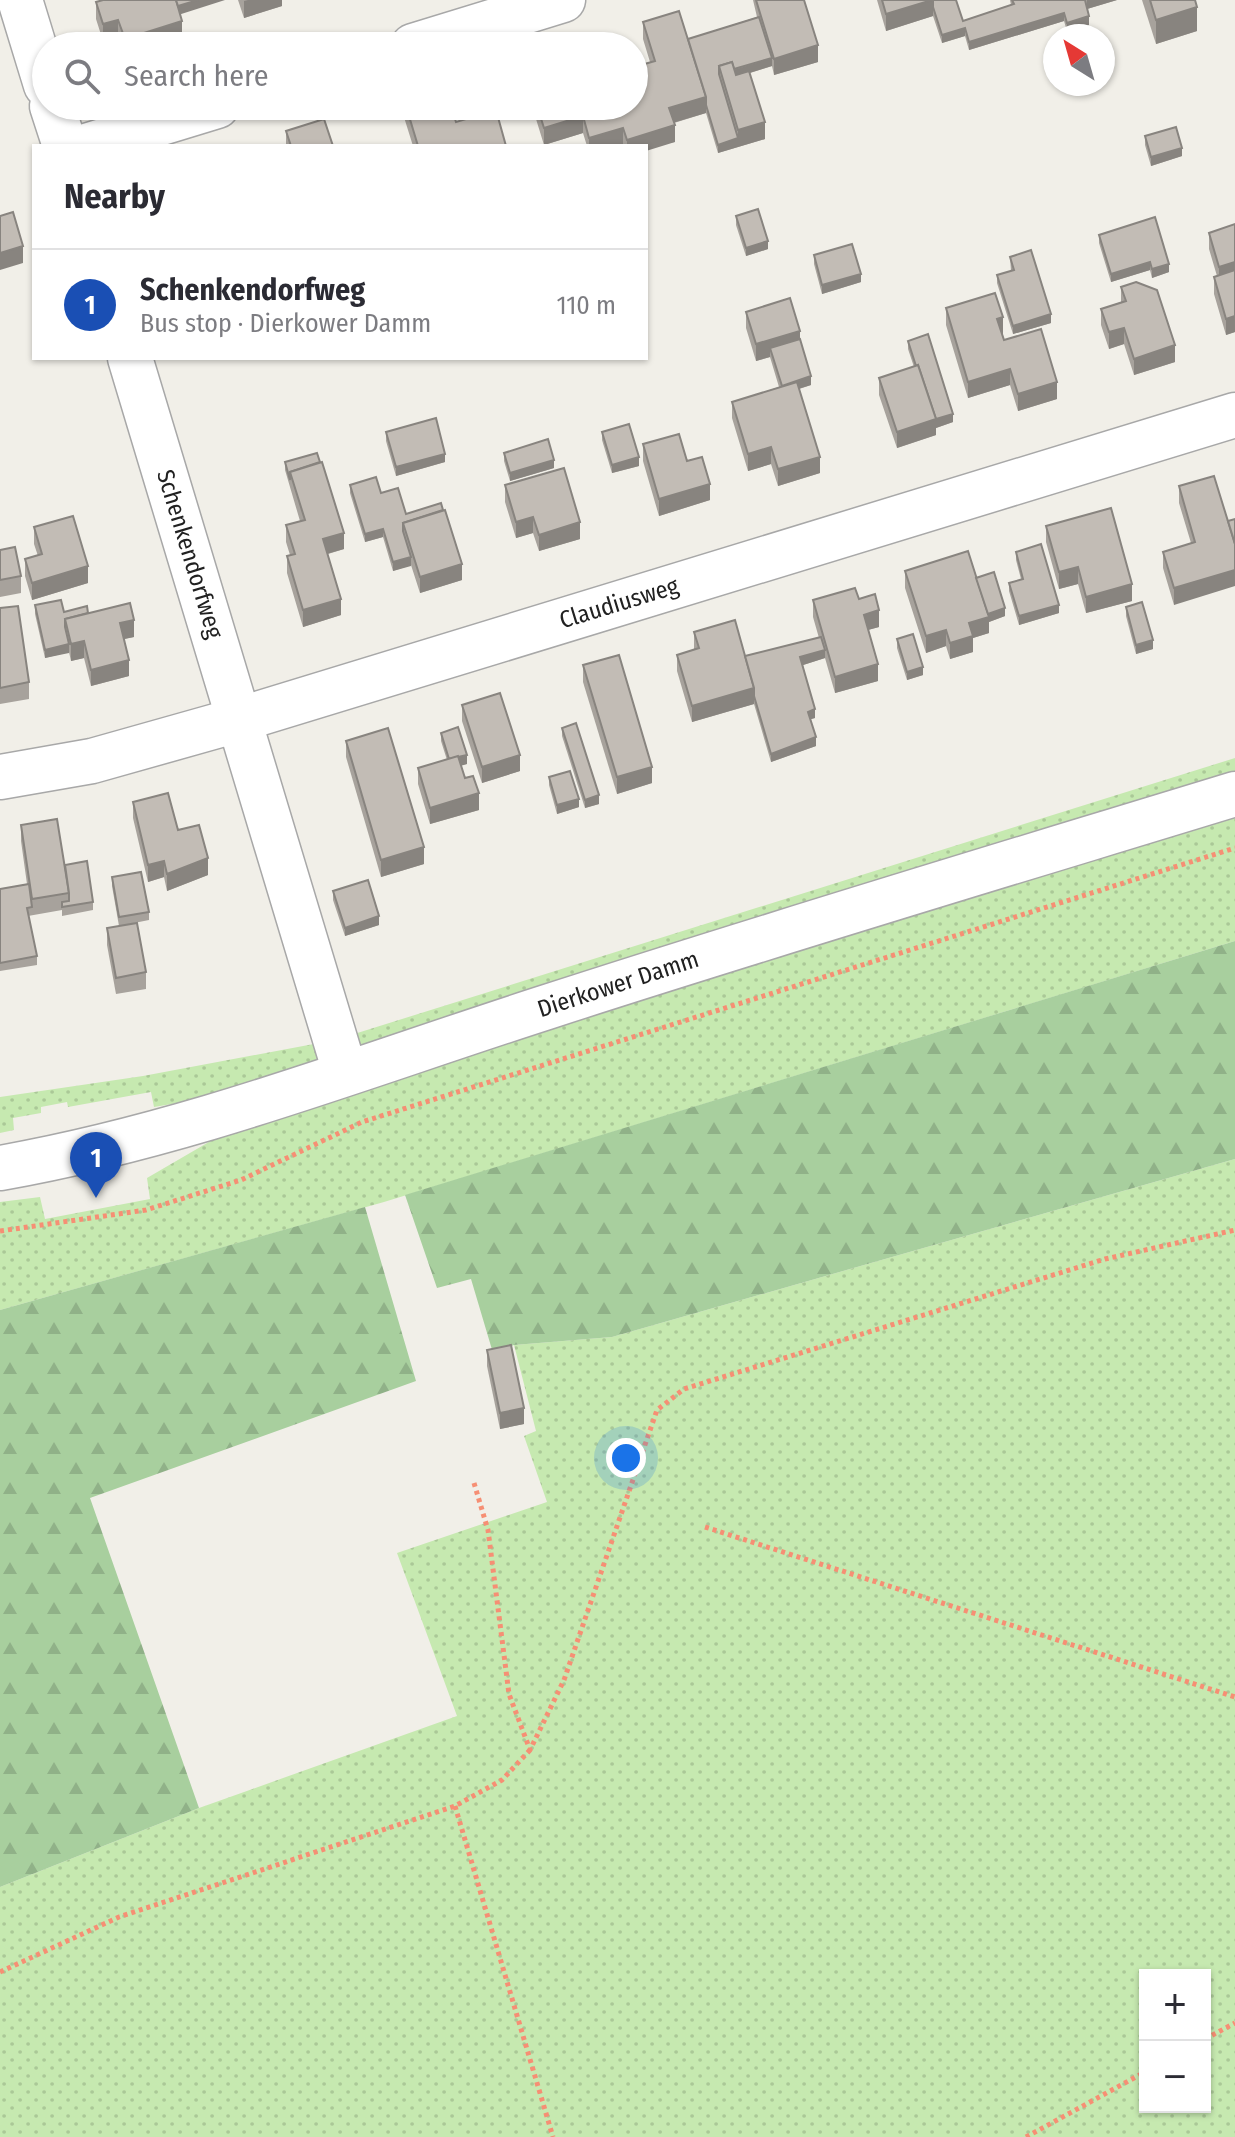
<!DOCTYPE html>
<meta charset="utf-8">
<style>
body{margin:0;font-family:"Fira Sans Condensed",sans-serif;background:#f7f7f7;color:#2b2b33}
.controls{position:absolute;right:24px;bottom:24px;display:grid;overflow:hidden;border-radius:0px;box-shadow:0 2px 6px #0004}
.controls button{width:72px;height:72px;display:grid;place-items:center;padding:0;border:0;border-bottom:2px solid #e1e1e2;background:#fff;color:#2b2b33;font:40px sans-serif}
.compass{position:absolute;left:1043px;top:24px;width:72px;height:72px;border-radius:50%;background:#fff;box-shadow:0 2px 6px #0004;rotate:323deg}
.you{position:absolute;left:626px;top:1458px;width:28px;height:28px;margin:-20px;border:6px solid #fff;border-radius:50%;background:#1a73e8;box-shadow:0 0 0 12px #1a73e833}
.badge{display:grid;place-items:center;width:52px;height:52px;border-radius:50%;background:#db2777;color:#fff;font-size:26px;font-weight:700}
.pin{position:absolute;translate:-50% -66px;filter:drop-shadow(0 2px 4px #0008)}
.pin::after{content:'';position:absolute;top:42px;width:28px;height:24px;background:inherit;clip-path:polygon(0 0,100% 0,50% 100%)}
.list{margin:0;padding:0;list-style:none}
h2{display:flex;justify-content:space-between;align-items:center;height:104px;margin:0;padding:0 32px;font-size:34px}
h2 small{font-size:26px;font-weight:400;color:#7c7c81}
.list li{display:grid;grid-template-columns:52px 1fr auto;gap:24px;align-items:center;box-sizing:border-box;height:112px;padding:0 32px;border-top:2px solid #e1e1e2}
.list b{display:block;font-size:30px;white-space:nowrap}
.list p{margin:0;font-size:26px;white-space:nowrap;color:#7c7c81}
.list em{font-size:26px;font-style:normal;color:#7c7c81}
.icon{flex:none;width:44px;height:44px;fill:none;stroke:currentColor;stroke-width:2;stroke-linecap:round;stroke-linejoin:round}
.map{position:relative;flex:none;width:1235px;height:2137px;overflow:hidden}
.search{position:absolute;background:#fff;box-shadow:0 2px 6px #0004;left:32px;top:32px;width:616px;height:88px;display:flex;align-items:center;gap:20px;box-sizing:border-box;padding:0 28px;border-radius:44px;color:#7c7c81;font-size:30px}
.panel{position:absolute;background:#fff;box-shadow:0 2px 6px #0004;left:32px;top:144px;width:616px;height:216px;border-radius:0px}
.map>svg:first-child{display:block}
.grass{fill:url(#grass-dots);fill-rule:evenodd}
.forest{fill:url(#forest-firs)}
.lines{fill:none;stroke-linecap:round;stroke-linejoin:round}
.minor-casing{stroke:#a8a8a8;stroke-width:47}
.path{stroke:#f68f74;stroke-width:5;stroke-dasharray:4 4;stroke-linecap:butt}
.minor{stroke:#fff;stroke-width:44}
.wall{fill:#a7a29c}
.shaded-wall{fill:#88847f}
.building{fill:#c2bcb5;stroke:#88847f;stroke-width:2}
.labels{text-anchor:middle;stroke-width:6;stroke-linejoin:round;paint-order:stroke}
.street-label{font-size:24px;fill:#212121;stroke:#fff}
</style>
<div class="map">
<svg width="1235" height="2137" viewBox="0 0 1235 2137">
<defs>
<pattern id="grass-dots" width="8" height="8" patternUnits="userSpaceOnUse" patternTransform="scale(2)"><rect width="8" height="8" fill="#c6e9b0"/><path d="M2 2h.1M6 6h.1" fill="none" stroke="#aac897" stroke-width="1.8" stroke-linecap="round"/></pattern>
<pattern id="forest-firs" width="22" height="20" patternUnits="userSpaceOnUse" patternTransform="scale(2)"><rect width="22" height="20" fill="#a8cf9e"/><path d="M5 1l3.5 6h-7zM16 11l3.5 6h-7z" fill="#90b188"/></pattern>
</defs>
<rect width="100%" height="100%" fill="#f1efe8"/>
<!-- grass -->
<g class="grass">
<path d="M1235,758V941L384,1202L0,1310V1202L40,1197L45,1219L150,1199L147,1178L214,1139L207,1098L154,1107L151,1092L68,1107L67,1102L41,1107V1113L13,1118L14,1130L0,1133V1097L143,1076L335,1040Z"/>
<path d="M1235,1159V2137H0V1887L199,1808L457,1716L397,1553L547,1502L524,1436L536,1431L514,1345L612,1337ZM1145,1975H1205V2107H1145Z"/>
</g>
<!-- forest -->
<g class="forest">
<path d="M1235,941V1159L612,1337L514,1345L493,1353L471,1279L437,1288L405,1195Z"/>
<path d="M365,1207L416,1381L90,1498L199,1808L0,1887V1310Z"/>
</g>
<g class="lines">
<!-- minor casing -->
<g class="minor-casing">
<g id="minor">
<path d="M20,0L46,85"/>
<path d="M413,46L563,0"/>
<path d="M52,106L65,146"/>
<path d="M86,146L217,106"/>
<path d="M130,358L345,1072"/>
<path d="M0,777L92,761L241,719L1235,415"/>
<path d="M0,1168C188,1135 366,1065 547,1007C775,933 1006,864 1235,794"/>
</g>
</g>
<!-- path -->
<g class="path">
<path d="M0,1231L146,1210L241,1180L362,1122L1235,848"/>
<path d="M474,1483L488,1530L509,1694L530,1750L564,1680L657,1410L684,1389L1105,1259L1235,1230"/>
<path d="M705,1527L1235,1697"/>
<path d="M455,1806L553,2137"/>
<path d="M0,1972L119,1917L455,1806L502,1780L530,1750"/>
<path d="M1205,2039L1235,2023"/>
<path d="M1026,2137L1145,2072"/>
</g>
<!-- minor -->
<use href="#minor" class="minor"/>
</g>
<!-- wall -->
<g class="wall">
<path d="M238,0H282V6L244,18Z"/>
<path d="M753,0H804L818,62L774,75L772,66L750,73L765,139L718,153L706,113L674,123L675,142L646,146H624L623,145L619,146H587L583,133L544,145L532,106H634L650,62L643,39V22L688,39L757,17Z"/>
<path d="M877,0H956L963,21L1011,5L1010,0H1117L1087,9L1089,25L1067,31L1064,21L969,50L965,36L942,43L933,16L886,31Z"/>
<path d="M1142,0H1195L1197,31L1156,44Z"/>
<path d="M96,2L180,14L182,37L155,46H122L118,36L103,41L96,19Z"/>
<path d="M403,106H451L456,122L506,146H413L403,114Z"/>
<path d="M286,131L333,146H286Z"/>
<path d="M1145,136L1182,156L1151,166L1145,145Z"/>
<path d="M736,216L768,249L746,256L736,225Z"/>
<path d="M1235,224V332L1226,335L1214,294V277L1217,276L1209,249V233Z"/>
<path d="M1099,235L1169,272L1152,278L1150,270L1111,282L1099,243Z"/>
<path d="M814,255L861,282L822,294L814,264Z"/>
<path d="M1010,257L1051,323L1013,334L997,283V275L1011,271Z"/>
<path d="M1121,287L1175,362L1134,375L1124,344L1109,349L1101,325V309L1121,302Z"/>
<path d="M946,308L1003,334H1002L1004,340L1057,399L1018,411L1010,385L968,398L946,325Z"/>
<path d="M746,312L800,339L811,385L799,389L820,473L778,486L771,464L748,471L732,418V402L779,387L770,357L756,361L746,328Z"/>
<path d="M908,341L953,422L936,428V435L897,448L879,395V378L914,367L908,349Z"/>
<path d="M386,432L445,462L396,476L386,441Z"/>
<path d="M602,432L639,466L612,473L602,440Z"/>
<path d="M643,444L687,461L710,500L659,516L643,461Z"/>
<path d="M504,453L554,468L510,481L504,461Z"/>
<path d="M285,462L344,549L328,554L341,615L303,627L287,573V556L290,555L286,542V525L300,521L285,470Z"/>
<path d="M350,485L381,493L406,514L462,580L420,593L411,565L393,571L383,537L365,542L350,493Z"/>
<path d="M505,485L580,539L539,551L533,533L516,538L505,502Z"/>
<path d="M1179,486L1228,521L1174,605L1163,568V552L1191,543L1179,503Z"/>
<path d="M1046,526L1132,601L1086,613L1078,584L1059,589L1046,542Z"/>
<path d="M34,527L88,583L32,600L25,576V559L38,556L34,544Z"/>
<path d="M0,550L21,576V593L0,597Z"/>
<path d="M1016,552L1059,613L1019,625L1009,591V583L1021,579L1016,560Z"/>
<path d="M905,571L976,578L1005,616L989,622V633L973,638V652L950,659L946,646L926,653L905,588Z"/>
<path d="M859,599L879,627L868,630L878,681L835,693L825,658L803,665L815,718L810,719L816,746L771,762L754,704L692,722L677,671V655L694,650V632L745,656L819,638L813,617V600Z"/>
<path d="M35,605L64,612L88,613L134,637L123,639L129,676L91,686L84,658L71,661L69,652L45,658L35,614Z"/>
<path d="M1126,607L1153,649L1136,654L1126,616Z"/>
<path d="M0,608L29,682V699L0,704Z"/>
<path d="M897,639L923,675L907,680L897,648Z"/>
<path d="M583,665L652,783L617,794L583,682Z"/>
<path d="M462,705L520,771L482,783L462,721Z"/>
<path d="M562,728L599,804L585,808L562,736Z"/>
<path d="M441,733L467,764L461,765L465,778L479,810L430,824L418,784V768L447,760L441,741Z"/>
<path d="M346,741L424,864L381,877L346,757Z"/>
<path d="M549,777L579,807L557,814L549,785Z"/>
<path d="M133,802L178,830L208,875L167,891L164,877L148,882L133,818Z"/>
<path d="M21,825L65,865L93,902V910L62,916V910L28,916L37,956V965L0,971V889L27,884L21,841Z"/>
<path d="M112,877L149,912V920L119,926L112,886Z"/>
<path d="M333,891L379,925L345,936L333,900Z"/>
<path d="M107,928L146,972V989L116,994L107,945Z"/>
<path d="M487,1350L524,1424L500,1429L487,1366Z"/>
</g>
<!-- shaded-wall -->
<g class="shaded-wall">
<path d="M198,0H225L175,16V7Z"/>
<path d="M248,0H282V6L244,18V1Z"/>
<path d="M933,0V16L886,31V14Z"/>
<path d="M1087,0H1117L1087,9Z"/>
<path d="M1197,7V31L1156,44V20Z"/>
<path d="M1064,13V21L969,50V42Z"/>
<path d="M1089,16V25L1067,31V23Z"/>
<path d="M118,20V36L103,41V24Z"/>
<path d="M182,21V37L155,46H125V39Z"/>
<path d="M965,28V36L942,43V35Z"/>
<path d="M818,45V62L774,75V59Z"/>
<path d="M772,58V66L723,81L721,74Z"/>
<path d="M706,97V113L669,124V108Z"/>
<path d="M583,116V133L544,145V128Z"/>
<path d="M765,122V139L718,153V145L738,138V130Z"/>
<path d="M675,125V142L646,151V146H627V140Z"/>
<path d="M623,128V145L619,146H589V138Z"/>
<path d="M1182,148V156L1151,166V157Z"/>
<path d="M768,241V249L746,256V248Z"/>
<path d="M23,246V263L0,270V253Z"/>
<path d="M1150,262V270L1111,282V274Z"/>
<path d="M1235,262V278L1219,283V267Z"/>
<path d="M1169,264V272L1152,278V269Z"/>
<path d="M861,274V282L822,294V285Z"/>
<path d="M1051,314V323L1013,334V326Z"/>
<path d="M1235,316V332L1226,335V319Z"/>
<path d="M1003,317V334L997,336V319Z"/>
<path d="M1124,328V344L1109,349V332Z"/>
<path d="M800,331V348H770V357L756,361V344Z"/>
<path d="M1175,345V362L1134,375V359Z"/>
<path d="M1010,369V385L968,398V382Z"/>
<path d="M811,376V385L782,394V386Z"/>
<path d="M1057,382V399L1018,411V394Z"/>
<path d="M953,414V422L936,428V435L897,448V432Z"/>
<path d="M771,447V464L748,471V454Z"/>
<path d="M445,454V462L396,476V467Z"/>
<path d="M639,457V466L612,473V465Z"/>
<path d="M820,457V473L778,486V469Z"/>
<path d="M554,460V468L510,481V473Z"/>
<path d="M710,484V500L659,516V499Z"/>
<path d="M533,517V533L516,538V522Z"/>
<path d="M580,522V539L539,551V535Z"/>
<path d="M383,529V537L365,542V534Z"/>
<path d="M344,533V549L323,555V539Z"/>
<path d="M411,557V566L393,571V562Z"/>
<path d="M462,564V580L420,593V577Z"/>
<path d="M88,566V583L32,600V583Z"/>
<path d="M1078,567V584L1059,589V572Z"/>
<path d="M1235,570V586L1174,605V588Z"/>
<path d="M1132,584V601L1086,613V597Z"/>
<path d="M341,599V615L303,627V610Z"/>
<path d="M1059,605V613L1019,625V616Z"/>
<path d="M1005,608V616L989,622V633L973,638V652L950,659V643L969,623L986,614Z"/>
<path d="M879,610V627L864,631V615Z"/>
<path d="M134,620V637L120,640V623Z"/>
<path d="M946,630V646L926,653V636Z"/>
<path d="M1153,640V649L1136,654V645Z"/>
<path d="M84,641V658L71,661V644Z"/>
<path d="M69,644V653L45,658V650Z"/>
<path d="M825,650V658L800,666V657Z"/>
<path d="M129,660V676L91,686V670Z"/>
<path d="M878,664V681L835,693V677Z"/>
<path d="M923,667V675L907,680V672Z"/>
<path d="M754,688V704L692,722V706Z"/>
<path d="M815,709V718L808,720V712Z"/>
<path d="M816,737V746L771,762V754Z"/>
<path d="M467,755V764L450,769V760Z"/>
<path d="M520,755V771L482,783V767Z"/>
<path d="M652,767V783L617,794V777Z"/>
<path d="M479,793V810L430,824V808Z"/>
<path d="M599,795V804L585,808V800Z"/>
<path d="M579,799V807L557,814V805Z"/>
<path d="M424,847V864L381,877V860Z"/>
<path d="M208,858V875L167,891V874Z"/>
<path d="M164,861V877L148,882V865Z"/>
<path d="M379,916V925L345,936V928Z"/>
<path d="M524,1408V1424L500,1429V1413Z"/>
</g>
<!-- building -->
<g class="building">
<path d="M103,0H176L182,21L125,39L118,20L103,24L96,2Z"/>
<path d="M176,0H198L178,6Z"/>
<path d="M756,0H804L818,45L774,59Z"/>
<path d="M882,0H932L886,14Z"/>
<path d="M933,0H956L963,21L1014,4L1012,0H1085L1089,16L1067,23L1064,13L969,42L965,28L942,35L933,7Z"/>
<path d="M1150,0H1195L1197,7L1156,20Z"/>
<path d="M679,11L706,97L669,108L675,125L627,140L623,128L589,138L583,116L544,128L537,106H634V67L655,61L643,22Z"/>
<path d="M759,17L772,58L734,69L732,62L719,66V74L738,138L718,145L706,105V97L688,39Z"/>
<path d="M732,62L736,75L749,71L765,122L738,130L719,66Z"/>
<path d="M406,106H451L456,122L496,110L506,146H418Z"/>
<path d="M324,119L333,146H291L286,131Z"/>
<path d="M1176,127L1182,148L1151,157L1145,136Z"/>
<path d="M758,209L768,241L746,248L736,216Z"/>
<path d="M13,212L23,246L0,253V216Z"/>
<path d="M1155,217L1169,264L1152,269L1150,262L1111,274L1099,235Z"/>
<path d="M1235,224V262L1219,267L1209,233Z"/>
<path d="M852,244L861,274L822,285L814,255Z"/>
<path d="M1031,250L1051,314L1013,326L997,275L1014,270L1010,257Z"/>
<path d="M1235,270V316L1226,319L1214,277Z"/>
<path d="M1136,282L1157,290L1175,345L1134,359L1124,328L1109,332L1101,309L1126,301L1121,287Z"/>
<path d="M995,293L1003,317L997,319L1004,340L1041,329L1057,382L1018,394L1010,369L968,382L946,308Z"/>
<path d="M790,298L800,331L756,344L746,312Z"/>
<path d="M928,334L953,414L936,419L918,365L916,366L908,341Z"/>
<path d="M800,339L811,376L782,386L770,348Z"/>
<path d="M918,365L936,419L897,432L879,378Z"/>
<path d="M797,382L820,457L778,469L771,447L748,454L732,402Z"/>
<path d="M436,418L445,454L396,467L386,432Z"/>
<path d="M629,424L639,457L612,465L602,432Z"/>
<path d="M679,434L687,461L702,457L710,484L659,499L643,444Z"/>
<path d="M548,439L554,460L510,473L504,453Z"/>
<path d="M317,453L320,462L290,472V480L285,462Z"/>
<path d="M322,462L344,533L323,539L341,599L303,610L287,556L295,554L286,525L305,520L290,472Z"/>
<path d="M564,468L580,522L539,535L533,517L516,522L505,485Z"/>
<path d="M1214,476L1235,544V570L1174,588L1163,552L1195,542L1179,486Z"/>
<path d="M376,477L381,493L398,488L406,514L441,503L443,510L403,523V531L411,557L393,562L383,529L365,534L350,485Z"/>
<path d="M1111,508L1132,584L1086,597L1078,567L1059,572L1046,526Z"/>
<path d="M445,510L462,564L420,577L403,523Z"/>
<path d="M73,516L88,566L32,583L25,559L42,554L34,527Z"/>
<path d="M1235,519V544L1228,521Z"/>
<path d="M1041,544L1059,605L1019,616L1009,583L1023,579L1016,552Z"/>
<path d="M15,547L21,576L0,580V550Z"/>
<path d="M968,551L989,617L969,623L973,636L950,643L946,630L926,636L905,571Z"/>
<path d="M994,572L1005,608L988,614L976,578Z"/>
<path d="M855,588L859,599L875,594L879,610L864,615L878,664L835,677L813,600Z"/>
<path d="M61,600L64,612L87,606L88,613L65,619V627L69,644L45,650L35,605Z"/>
<path d="M1142,602L1153,640L1136,645L1126,607Z"/>
<path d="M130,603L134,620L120,623L129,660L91,670L84,641L71,644L65,619Z"/>
<path d="M18,606L29,682L0,688V608Z"/>
<path d="M735,620L754,688L692,706L677,655L699,648L694,632Z"/>
<path d="M913,634L923,667L907,672L897,639Z"/>
<path d="M821,637L825,650L800,657L815,709L808,712L816,737L771,754L754,696V688L745,656Z"/>
<path d="M619,655L652,767L617,777L583,665Z"/>
<path d="M500,693L520,755L482,767L462,705Z"/>
<path d="M576,723L599,795L585,800L562,728Z"/>
<path d="M458,727L467,755L449,759L441,733Z"/>
<path d="M388,728L424,847L381,860L346,741Z"/>
<path d="M458,756L465,778L473,776L479,793L430,808L418,768Z"/>
<path d="M570,771L579,799L557,805L549,777Z"/>
<path d="M168,793L178,830L199,825L208,858L167,874L164,861L148,865L133,802Z"/>
<path d="M57,819L69,893L32,899L21,825Z"/>
<path d="M87,861L93,902L62,907V902L69,901V893L65,865Z"/>
<path d="M141,872L149,912L119,917L112,877Z"/>
<path d="M368,880L379,916L345,928L333,891Z"/>
<path d="M29,884L32,907L27,908L37,956L0,963V889Z"/>
<path d="M137,923L146,972L116,978L107,928Z"/>
<path d="M511,1345L524,1408L500,1413L487,1350Z"/>
</g>
<g class="labels">
<!-- street labels -->
<g class="street-label">
<text transform="translate(190 554) rotate(73)" y="8">Schenkendorfweg</text>
<text transform="translate(619 603) rotate(-17)" y="8">Claudiusweg</text>
<text transform="translate(618 984) rotate(-18)" y="8">Dierkower Damm</text>
</g>
</g>
</svg>
<div class="controls">
<button>+</button>
<button>−</button>
</div>
<svg class="compass" viewBox="-18 -18 36 36"><path d="M0-13l5 13h-10z" fill="#e53935"/><path d="M0 13l5-13h-10z" fill="#7c7c81"/></svg>
<div class="you"></div>
<div class="pin badge" style="left:96px;top:1198px;background:#1a4fb4">1</div>
<div class="search"><svg class="icon" aria-label="search" viewBox="0 0 24 24"><circle cx="10" cy="10" r="6"/><path d="M15 15l6 6"/></svg>Search here</div>
<section class="panel">
<h2>Nearby<small></small></h2>
<ul class="list">
<li><span class="badge" style="background:#1a4fb4">1</span><div><b>Schenkendorfweg</b><p>Bus stop · Dierkower Damm</p></div><em>110 m</em></li>
</ul>
</section>
</div>
